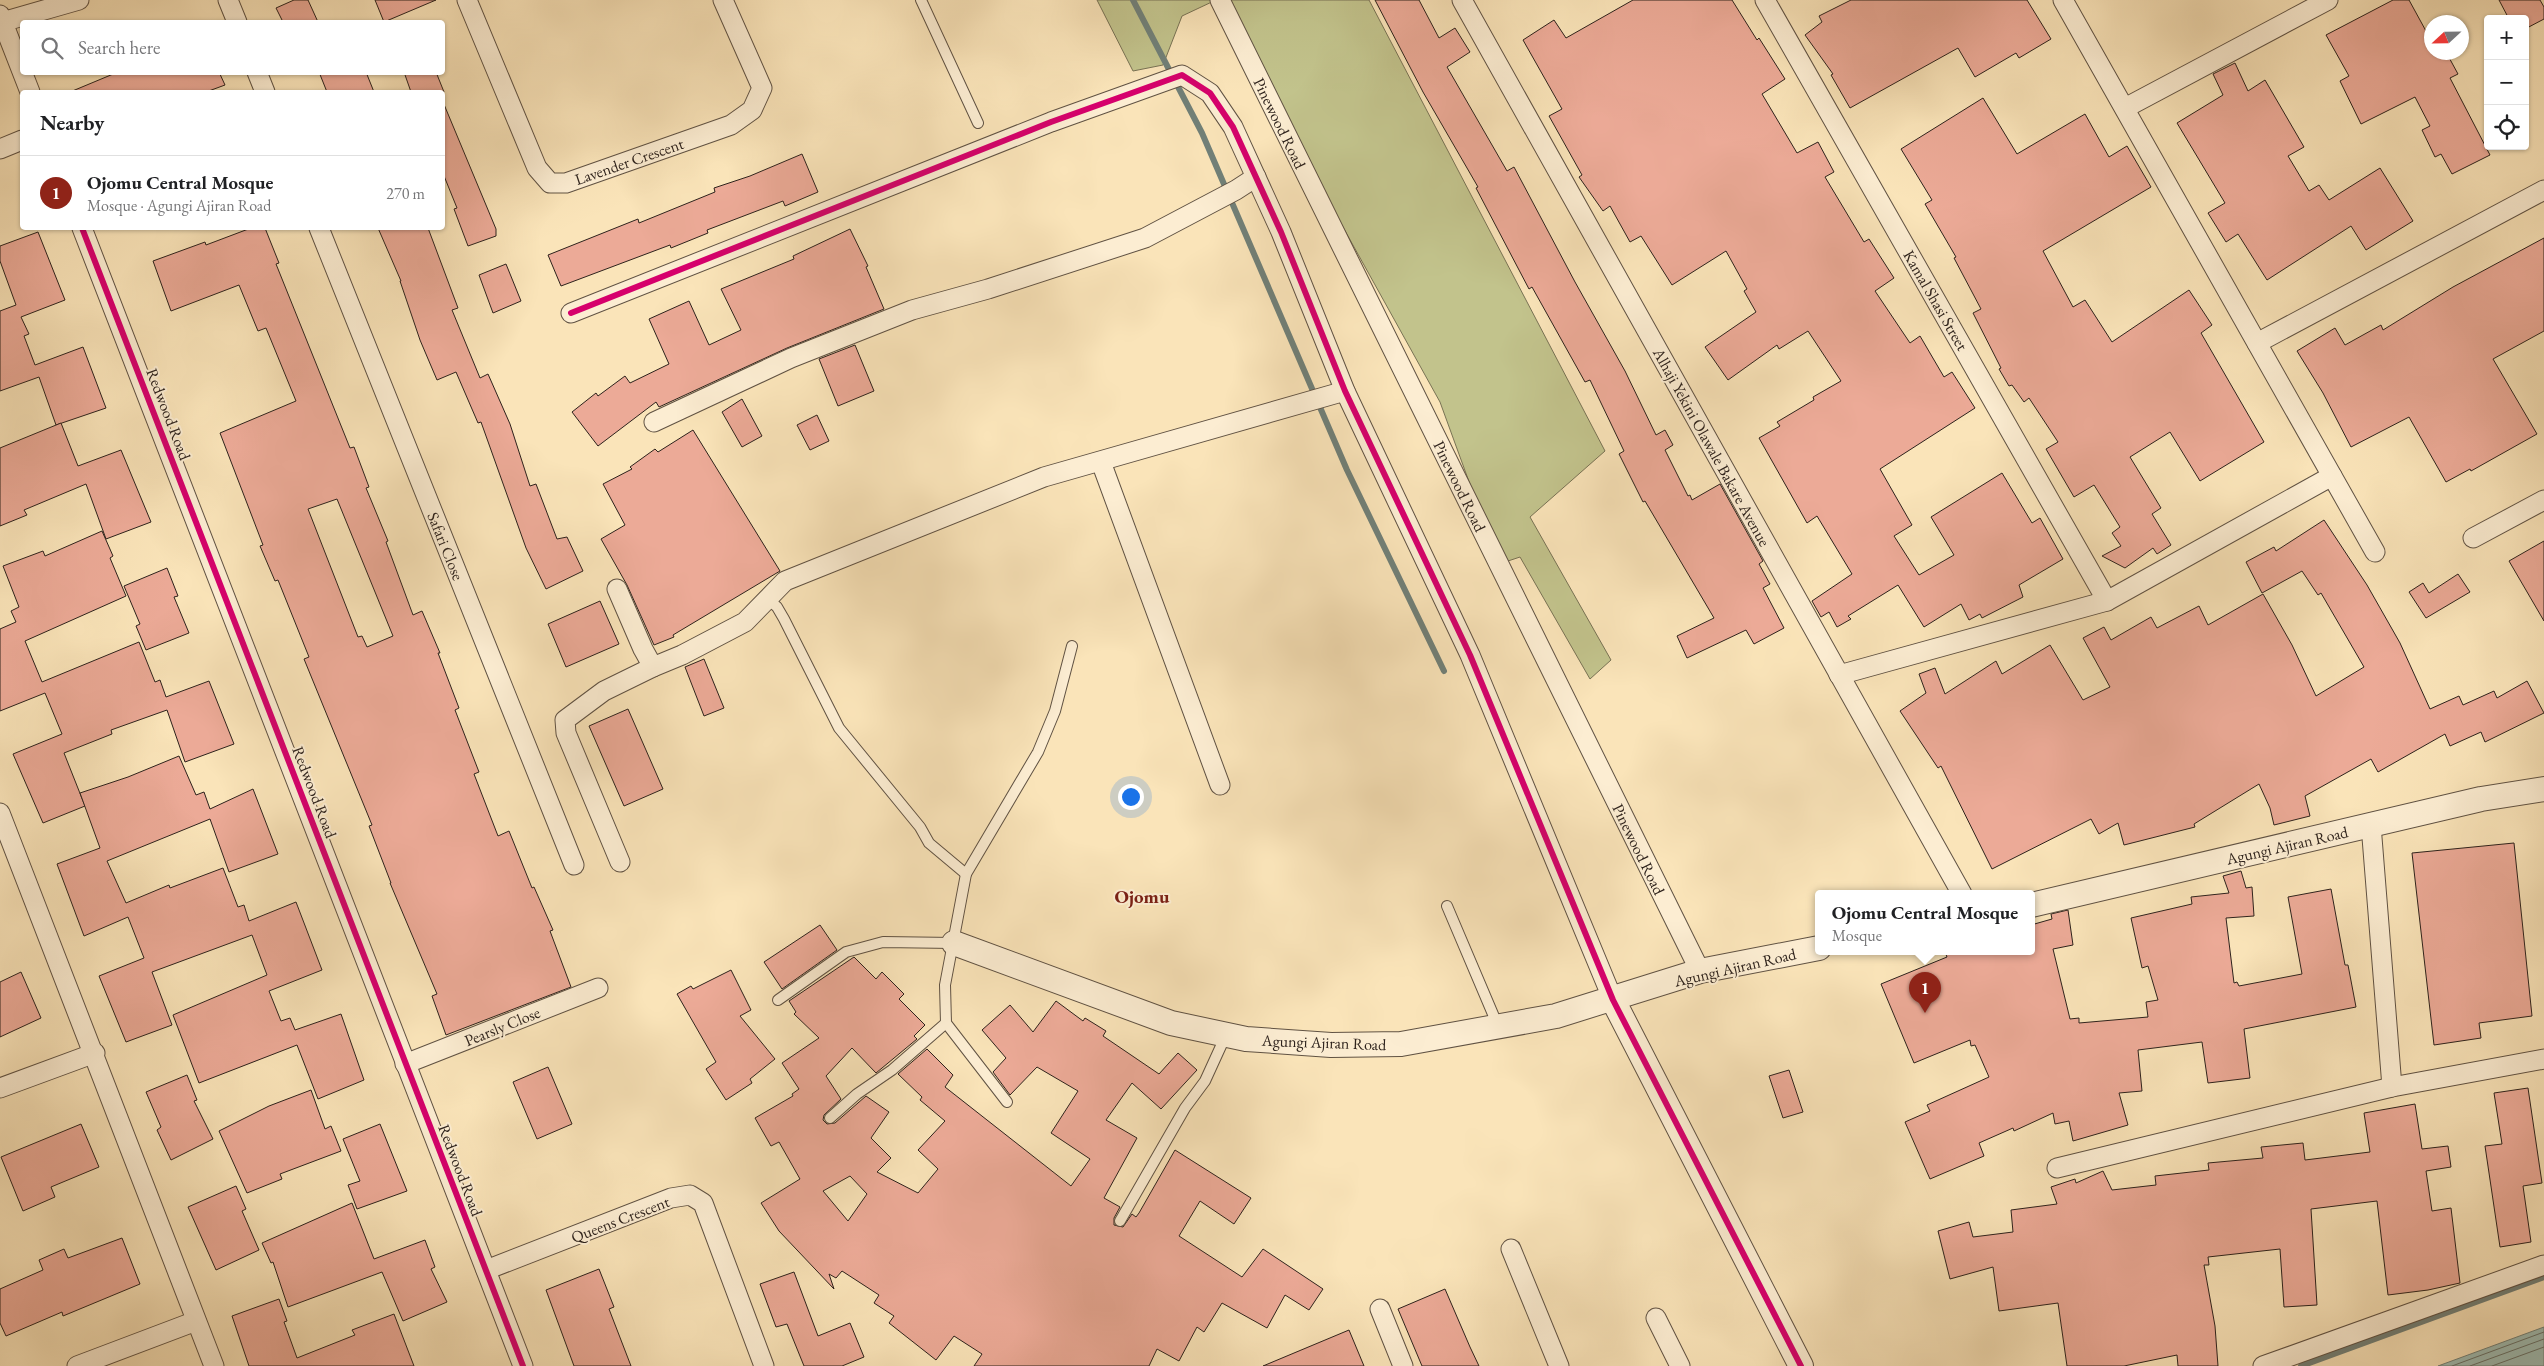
<!DOCTYPE html>
<meta charset="utf-8">
<style>
body{margin:0;font-family:"EB Garamond",serif;background:#f6f6f6;color:#202124}
.controls{position:absolute;right:15px;top:15px;display:grid;overflow:hidden;border-radius:5px;box-shadow:0 1px 4px #0004}
.controls button{width:45px;height:45px;display:grid;place-items:center;padding:0;border:0;border-bottom:1px solid #e0e0e0;background:#fff;color:#202124;font:25px sans-serif}
.compass{position:absolute;left:2424px;top:15px;width:45px;height:45px;border-radius:50%;background:#fff;box-shadow:0 1px 4px #0004;rotate:248deg}
.you{position:absolute;left:1130px;top:796px;width:18px;height:18px;margin:-12px;border:4px solid #fff;border-radius:50%;background:#1a73e8;box-shadow:0 0 0 8px #1a73e833}
.badge{display:grid;place-items:center;width:32px;height:32px;border-radius:50%;background:#8f2418;color:#fff;font-size:16px;font-weight:700}
.pin{position:absolute;translate:-50% -41px;filter:drop-shadow(0 1px 2px #0008)}
.pin::after{content:'';position:absolute;top:26px;width:18px;height:15px;background:inherit;clip-path:polygon(0 0,100% 0,50% 100%)}
.popup{position:absolute;left:1815px;top:890px;width:220px;height:65px;box-sizing:border-box;display:grid;place-content:center;border-radius:5px;background:#fff;filter:drop-shadow(0 1px 4px #0005);font-size:16px;white-space:nowrap;color:#757577}
.popup b{font-size:19px;color:#202124}
.popup::after{content:'';position:absolute;left:50%;top:100%;margin-left:-10px;border:10px solid transparent;border-top-color:#fff}
.list{margin:0;padding:0;list-style:none}
h2{display:flex;justify-content:space-between;align-items:center;height:65px;margin:0;padding:0 20px;font-size:21px}
h2 small{font-size:16px;font-weight:400;color:#757577}
.list li{display:grid;grid-template-columns:32px 1fr auto;gap:15px;align-items:center;box-sizing:border-box;height:75px;padding:0 20px;border-top:1px solid #e0e0e0}
.list b{display:block;font-size:19px;white-space:nowrap}
.list p{margin:0;font-size:16px;white-space:nowrap;color:#757577}
.list em{font-size:16px;font-style:normal;color:#757577}
.icon{flex:none;width:28px;height:28px;fill:none;stroke:currentColor;stroke-width:2;stroke-linecap:round;stroke-linejoin:round}
.map{position:relative;flex:none;width:2544px;height:1366px;overflow:hidden}
.search{position:absolute;background:#fff;box-shadow:0 1px 4px #0004;left:20px;top:20px;width:425px;height:55px;display:flex;align-items:center;gap:12px;box-sizing:border-box;padding:0 18px;border-radius:5px;color:#757577;font-size:19px}
.panel{position:absolute;background:#fff;box-shadow:0 1px 4px #0004;left:20px;top:90px;width:425px;height:140px;border-radius:5px}
.map>svg:first-child{display:block}
.green{fill:#c2c38c;stroke:#787254}
.water{fill:#9fbeb5;stroke:#718078}
.lines{fill:none;stroke-linecap:round;stroke-linejoin:round}
.shore{stroke:#667068;stroke-width:1}
.stream{stroke:#718078;stroke-width:6}
.building{fill:#ecaa97;stroke:#2d221c;fill-rule:evenodd}
.service-casing{stroke:#605243;stroke-width:12}
.minor-casing{stroke:#605243;stroke-width:21}
.tertiary-casing{stroke:#605243;stroke-width:26}
.service{stroke:#fcedd2;stroke-width:10}
.minor{stroke:#fcedd2;stroke-width:19}
.tertiary{stroke:#fcedd2;stroke-width:24}
.cycleway-casing{stroke:#fcedd2;stroke-width:9}
.cycleway{stroke:#d6006c;stroke-width:6}
.labels{text-anchor:middle;stroke-width:4;stroke-linejoin:round;paint-order:stroke}
.street-label{font-size:16px;fill:#2d221c;stroke:#fcedd2}
.quarter-label{font-size:19px;font-weight:bold;fill:#7a1f14;stroke:#fcedd2}
</style>
<div class="map">
<svg width="2544" height="1366" viewBox="0 0 2544 1366">
<rect width="100%" height="100%" fill="#fae4b9"/>
<filter id="stains"><feTurbulence type="fractalNoise" baseFrequency=".004" numOctaves="4"/><feColorMatrix values="0 0 0 0 .2 0 0 0 0 .09 0 0 0 0 .02 0 0 0 .5 -.17"/></filter>
<radialGradient id="worn" r=".72"><stop offset=".6" stop-color="#630" stop-opacity="0"/><stop offset="1" stop-color="#630" stop-opacity=".3"/></radialGradient>
<!-- green -->
<g class="green">
<path d="M1097,0H1216L1182,16L1163,65L1133,71Z"/>
<path d="M1217,0H1369L1605,451L1530,517L1611,660L1590,679L1520,557L1499,564L1440,402Z"/>
</g>
<!-- water -->
<path class="water" d="M2544,1327V1366H2438Z"/>
<g class="lines">
<!-- shore -->
<g class="shore">
<path d="M2452,1366L2544,1332"/>
<path d="M2470,1366L2544,1339"/>
<path d="M2492,1366L2544,1347"/>
</g>
<!-- stream -->
<g class="stream">
<path d="M1133,0L1202,133L1347,470L1444,671"/>
<path d="M2301,1366L2544,1277"/>
</g>
</g>
<!-- building -->
<g class="building">
<path d="M294,0H308L318,22H283L276,8Z"/>
<path d="M375,0H436L384,22Z"/>
<path d="M1375,0H1419L1439,38L1455,28L1470,52L1447,67L1507,171L1514,167L1575,282L1625,371L1656,435L1665,430L1673,445L1665,450L1688,496L1690,495L1692,500L1720,484L1763,561L1759,564L1770,584L1763,588L1784,628L1754,644L1746,630L1687,658L1677,636L1714,618L1645,501L1643,502L1619,454L1624,451L1590,380L1585,382L1532,287L1529,289L1476,188L1478,187L1423,92Z"/>
<path d="M1633,0H1732L1757,40L1759,38L1785,79L1762,94L1797,153L1818,142L1834,172L1825,177L1864,242L1869,239L1894,278L1875,291L1910,343L1920,336L1944,377L1952,372L1975,408L1880,469L1912,525L1894,536L1919,575L1954,555L1931,517L2002,473L2032,523L2040,518L2063,559L2019,585L2023,597L1982,618L1980,614L1969,620L1961,604L1924,627L1898,585L1848,616L1851,619L1837,627L1829,612L1821,617L1812,601L1852,574L1817,516L1807,523L1759,438L1780,426L1777,422L1814,400L1813,397L1841,381L1808,331L1779,349L1777,345L1728,380L1705,347L1756,312L1744,291L1747,289L1726,251L1672,285L1641,236L1630,242L1610,206L1603,211L1579,177L1582,175L1549,116L1562,109L1523,40L1554,20L1566,38Z"/>
<path d="M1851,0H2027L2051,39L2019,58L2016,53L1975,77L1958,48L1850,108L1831,75L1833,74L1805,35L1822,22L1819,16Z"/>
<path d="M2393,0H2409L2432,42V52H2446L2458,74L2450,78L2490,155L2452,174L2441,154L2435,157L2422,130L2430,126L2415,97L2361,124L2340,81L2349,76L2326,35Z"/>
<path d="M2499,0H2540L2544,7V19L2525,29V19H2509Z"/>
<path d="M2235,63L2248,91L2265,80L2304,147L2288,156L2309,191L2319,185L2329,200L2380,168L2413,221L2366,250L2351,226L2267,280L2238,234L2226,242L2208,213L2225,203L2177,123L2223,95L2213,74Z"/>
<path d="M118,72H219L225,85L206,92H70Z"/>
<path d="M319,72H366L374,92H327Z"/>
<path d="M404,72H436L444,92H411Z"/>
<path d="M1983,98L2017,154L2085,114L2109,157L2127,146L2151,187L2043,251L2073,307L2085,300L2112,342L2189,290L2212,325L2201,333L2264,442L2200,481L2170,432L2130,457L2161,508L2152,514L2171,545L2157,554L2153,548L2125,568L2102,556L2121,546L2112,533L2120,527L2094,485L2074,497L2046,449L2058,442L2029,398L2024,402L2012,385L2009,386L1999,369L2001,368L1973,313L1981,309L1954,258L1956,257L1925,204L1932,200L1901,149Z"/>
<path d="M443,102L496,229V236L468,246L454,209L457,208L442,171Z"/>
<path d="M802,154L818,192L785,206L783,201L707,230L708,233L671,248L670,245L561,286L548,255L638,219L639,223L715,192L714,188L750,176Z"/>
<path d="M251,228H265L279,263L276,264L350,448L354,447L369,487L366,488L388,541L386,542L413,615L422,611L440,653H438L459,708L455,710L479,772L474,774L498,836L509,831L532,888L534,887L553,930L550,931L571,987L446,1035L432,996L437,994L390,883H391L369,826L372,825L304,659L309,657L278,580L275,581L260,546L263,545L220,433L296,401L266,328L258,331L239,285L171,311L153,261L205,242L206,245ZM337,499L393,636L367,647L362,636L358,637L308,509Z"/>
<path d="M378,228H428L458,308L452,310L480,378L488,374L510,424L530,486L536,484L557,539L567,537L583,571L546,589L526,548L481,422L478,423L456,372L437,380L420,340L400,281H401Z"/>
<path d="M850,229L868,266L866,267L884,309L787,348L659,407L656,402L598,446L572,412L596,393L598,396L625,376L630,383L669,364L649,319L689,301L709,345L741,330L721,289L794,259L793,256Z"/>
<path d="M38,232L65,300L21,317L29,334L24,336L35,365L83,347L106,408L56,425L39,377L0,391V311L16,305L0,261V246Z"/>
<path d="M2544,238V331L2493,359L2537,434L2471,471L2470,469L2446,482L2409,417L2351,447L2323,393L2297,351L2335,328L2345,345L2381,325L2383,330L2453,287Z"/>
<path d="M506,264L521,301L493,313L479,275Z"/>
<path d="M855,345L874,391L838,406L819,359Z"/>
<path d="M742,399L762,436L742,447L722,412Z"/>
<path d="M817,415L829,441L810,450L797,425Z"/>
<path d="M61,423L78,466L121,450L151,522L106,539L86,484L24,510L27,515L0,526V448Z"/>
<path d="M693,430L780,571L673,635L674,637L654,645L627,585L601,539L625,525L603,484L632,469L630,467L655,449L658,452Z"/>
<path d="M2324,520L2367,585L2400,643L2430,709L2459,696L2463,705L2494,691L2497,698L2527,681L2544,713L2485,742L2481,732L2450,746L2445,734L2378,772L2371,759L2305,796L2310,816L2274,825L2270,808L2259,784L2194,824L2195,827L2124,845L2118,823L2099,834L2091,819L1992,869L1941,766L1938,768L1900,711L1926,693L1919,674L1935,668L1945,694L1996,661L2002,674L2050,645L2083,700L2110,687L2083,638L2104,627L2111,640L2151,617L2157,628L2199,606L2208,625L2263,594L2292,645L2316,696L2364,667L2321,593L2318,595L2302,571L2262,593L2246,562L2274,547L2276,551Z"/>
<path d="M102,531L113,556L110,558L126,596L25,641L42,682L139,642L155,682L160,680L166,697L209,681L234,744L185,762L167,710L111,730L112,734L64,753L85,806L43,823L13,754L62,734L45,693L0,711V629L16,622L11,611L19,607L3,566L43,551L45,556Z"/>
<path d="M2544,541V621L2509,561Z"/>
<path d="M167,568L178,596L174,597L189,633L146,650L136,626L140,624L124,586Z"/>
<path d="M2458,574L2470,592L2426,618L2409,592L2423,583L2429,593Z"/>
<path d="M600,601L619,644L566,667L548,624Z"/>
<path d="M704,659L724,708L704,716L685,667Z"/>
<path d="M628,709L663,789L624,806L589,726Z"/>
<path d="M179,756L196,795L204,792L210,809L253,789L278,854L229,872L210,819L107,861L126,903L169,885L170,888L223,868L238,907L244,905L249,921L296,902L322,970L269,991L281,1021L290,1018L295,1030L341,1014L364,1080L318,1099L297,1045L199,1083L173,1015L267,975L252,935L152,972L172,1025L126,1042L99,976L144,958L128,917L84,936L57,864L100,848L80,793L128,777Z"/>
<path d="M2514,843L2532,1016L2479,1023L2481,1038L2434,1045L2412,853Z"/>
<path d="M2241,871L2246,888L2252,887L2254,916L2226,918L2234,983L2237,982L2239,986L2302,974L2288,897L2331,889L2345,965H2348L2356,1007L2244,1029L2250,1078L2208,1083L2202,1042L2138,1050L2142,1091L2119,1093L2128,1125L2073,1141L2069,1121L2055,1124L2053,1113L2014,1131L2013,1128L1979,1143L1984,1156L1930,1179L1905,1122L1930,1111L1927,1105L1989,1077L1975,1045L1971,1046L1970,1040L1914,1063L1881,984L1947,957L1945,952H2031V925L2052,919L2051,914L2068,910L2073,945L2053,949L2070,1019L2079,1018V1023L2148,1017L2146,1002L2158,1000L2148,966L2142,968L2131,918L2192,904L2191,897L2229,893L2223,876Z"/>
<path d="M820,925L837,950L782,989L764,962Z"/>
<path d="M854,957L876,979L882,972L904,994L899,999L925,1025L914,1036L917,1039L876,1073L852,1048L826,1076L841,1099L824,1115L823,1120L827,1124L835,1123L866,1096L889,1112L871,1138L891,1158L877,1172L918,1193L938,1169L918,1150L945,1121L920,1100L922,1097L898,1074L927,1049L953,1075L945,1087L1071,1186L1090,1159L1051,1133L1078,1091L1037,1067L1010,1095L993,1072L1006,1058L982,1030L1010,1005L1033,1032L1056,1001L1083,1021L1085,1018L1106,1031L1103,1036L1159,1074L1178,1053L1197,1070L1161,1109L1132,1083L1106,1120L1137,1138L1104,1198L1120,1207L1114,1218V1225L1123,1227L1132,1214L1136,1217L1139,1213L1175,1150L1251,1198L1234,1224L1200,1201L1179,1236L1242,1277L1263,1249L1323,1289L1309,1310L1285,1295L1267,1328L1222,1303L1204,1332L1197,1327L1179,1361L1157,1349L1149,1366H974L982,1354L954,1336L936,1360L889,1323L894,1316L874,1303L879,1295L842,1271L836,1278L829,1274L834,1289L779,1231L761,1203L800,1179L779,1142L771,1146L755,1118L793,1096L792,1094L799,1089L782,1063L819,1038L794,1014L796,1012L789,1001ZM850,1176L867,1194L848,1221L823,1191Z"/>
<path d="M731,970L751,1010L740,1016L775,1059L750,1079L752,1083L726,1100L706,1069L716,1062L677,994L691,986L693,989Z"/>
<path d="M21,972L41,1018L0,1037V982Z"/>
<path d="M548,1067L572,1124L537,1139L513,1082Z"/>
<path d="M1789,1070L1803,1112L1783,1118L1769,1076Z"/>
<path d="M187,1075L197,1100L194,1101L213,1139L171,1160L157,1130L161,1127L146,1092Z"/>
<path d="M2528,1088L2542,1183L2523,1186L2531,1242L2500,1247L2485,1146L2502,1144L2494,1093Z"/>
<path d="M311,1090L325,1129L331,1126L341,1151L280,1174L282,1179L247,1193L219,1131L269,1106Z"/>
<path d="M2415,1104L2422,1149L2448,1146L2451,1167L2426,1171L2432,1211L2451,1208L2460,1283L2428,1290L2388,1295L2377,1201L2311,1209L2317,1305L2284,1307L2280,1249L2208,1257L2209,1265H2204L2215,1326L2218,1366H2178L2177,1355L2124,1366H2067L2058,1303L1999,1311L1993,1267L1950,1279L1938,1231L1969,1222L1973,1237L2013,1232L2011,1210L2057,1204L2051,1187L2075,1179L2076,1183L2103,1171L2112,1190L2156,1185L2155,1176L2209,1170L2208,1163L2263,1158L2261,1147L2303,1143L2305,1160L2370,1152L2364,1113Z"/>
<path d="M81,1124L99,1167L51,1187L55,1197L23,1211L1,1157Z"/>
<path d="M380,1124L407,1191L357,1209L348,1185L360,1181L343,1139Z"/>
<path d="M236,1186L246,1209L242,1211L259,1250L216,1270L188,1207Z"/>
<path d="M352,1203L374,1259L425,1240L435,1267L431,1269L447,1302L403,1321L382,1272L288,1307L273,1262L271,1263L262,1243Z"/>
<path d="M122,1238L140,1284L63,1316L62,1312L6,1336L0,1323V1289L43,1270L39,1260L64,1249L68,1258Z"/>
<path d="M599,1269L614,1307L609,1309L631,1366H574L546,1290Z"/>
<path d="M794,1272L818,1336L850,1323L864,1357L842,1366H804L787,1324L776,1327L760,1284Z"/>
<path d="M1445,1289L1470,1347L1479,1366H1422L1398,1309Z"/>
<path d="M279,1299L287,1321L284,1322L297,1358L355,1335L352,1330L394,1314L414,1366H249L232,1316Z"/>
<path d="M1349,1330L1364,1366H1263Z"/>
</g>
<g class="lines">
<!-- service casing -->
<g class="service-casing">
<g id="service">
<path d="M921,0L978,123"/>
<path d="M767,598L777,607L784,619L839,728L920,827L929,843L966,874"/>
<path d="M1447,906L1498,1026"/>
<path d="M778,1000L846,952L883,942L954,943"/>
<path d="M1007,1102L946,1023L945,985L966,874L1038,752L1055,711L1072,646"/>
<path d="M830,1118L857,1094L892,1070L946,1023"/>
<path d="M1120,1221L1185,1108L1205,1081L1226,1035"/>
</g>
</g>
<!-- minor casing -->
<g class="minor-casing">
<g id="minor">
<path d="M228,0L237,22"/>
<path d="M467,0L537,168L550,183H566L731,125L752,110L762,88L723,0"/>
<path d="M1220,0L1700,971"/>
<path d="M1462,0L1962,894"/>
<path d="M1765,0L2107,601"/>
<path d="M2063,0L2375,552"/>
<path d="M0,15L30,92"/>
<path d="M2,22L79,0"/>
<path d="M257,72L265,92"/>
<path d="M2125,108L2328,0"/>
<path d="M0,149L22,140"/>
<path d="M82,228L523,1366"/>
<path d="M319,228L574,865"/>
<path d="M571,313L1051,122L1182,75L1210,93L1233,127L1281,232L1345,391L1470,655L1613,1000"/>
<path d="M2257,343L2544,190"/>
<path d="M654,422L791,358L912,310L988,289L1145,238L1236,190L1256,177"/>
<path d="M1101,462L1220,785"/>
<path d="M2473,538L2544,500"/>
<path d="M617,589L643,649L653,667L682,655L745,622L785,581L1044,477L1345,391"/>
<path d="M1839,675L2107,601L2332,476"/>
<path d="M0,813L214,1366"/>
<path d="M2371,825L2392,1087"/>
<path d="M620,862L566,733L565,720L604,691L653,667"/>
<path d="M405,1064L598,988"/>
<path d="M0,1088L95,1053"/>
<path d="M2057,1168L2392,1087L2544,1059"/>
<path d="M1511,1249L1559,1366"/>
<path d="M486,1270L671,1198L690,1195L703,1203L764,1366"/>
<path d="M1380,1309L1403,1366"/>
<path d="M1656,1318L1680,1366"/>
<path d="M77,1366L196,1321"/>
<path d="M2263,1366L2544,1265"/>
</g>
</g>
<!-- tertiary casing -->
<g class="tertiary-casing">
<g id="tertiary">
<path d="M2031,905L2481,799L2544,789"/>
<path d="M954,943L1171,1023L1246,1039L1331,1045L1401,1044L1556,1016L1700,971L1819,948"/>
<path d="M1613,1000L1801,1366"/>
</g>
</g>
<!-- service -->
<use href="#service" class="service"/>
<!-- minor -->
<use href="#minor" class="minor"/>
<!-- tertiary -->
<use href="#tertiary" class="tertiary"/>
<!-- cycleway casing -->
<g class="cycleway-casing">
<g id="cycleway">
<path d="M82,228L523,1366"/>
<path d="M571,313L1051,122L1182,75L1210,93L1233,127L1281,232L1345,391L1470,655L1613,1000L1801,1366"/>
</g>
</g>
<!-- cycleway -->
<use href="#cycleway" class="cycleway"/>
</g>
<g class="labels">
<!-- street labels -->
<g class="street-label">
<text transform="translate(1280 123) rotate(64)" y="6">Pinewood Road</text>
<text transform="translate(629 161) rotate(-19)" y="6">Lavender Crescent</text>
<text transform="translate(1936 300) rotate(60)" y="6">Kamal Shasi Street</text>
<text transform="translate(169 414) rotate(69)" y="6">Redwood Road</text>
<text transform="translate(1712 447) rotate(61)" y="6">Alhaji Yekini Olawale Bakare Avenue</text>
<text transform="translate(1460 486) rotate(64)" y="6">Pinewood Road</text>
<text transform="translate(446 546) rotate(68)" y="6">Safari Close</text>
<text transform="translate(315 792) rotate(69)" y="6">Redwood Road</text>
<text transform="translate(2287 845) rotate(-13)" y="6">Agungi Ajiran Road</text>
<text transform="translate(1639 849) rotate(64)" y="6">Pinewood Road</text>
<text transform="translate(1735 967) rotate(-13)" y="6">Agungi Ajiran Road</text>
<text transform="translate(502 1026) rotate(-22)" y="6">Pearsly Close</text>
<text transform="translate(1324 1042) rotate(2)" y="6">Agungi Ajiran Road</text>
<text transform="translate(461 1170) rotate(69)" y="6">Redwood Road</text>
<text transform="translate(620 1219) rotate(-21)" y="6">Queens Crescent</text>
</g>
<!-- quarter labels -->
<g class="quarter-label">
<text x="1142" y="903">Ojomu</text>
</g>
</g>
<rect width="100%" height="100%" filter="url(#stains)"/>
<rect width="100%" height="100%" fill="url(#worn)"/>
</svg>
<div class="controls">
<button>+</button>
<button>−</button>
<button><svg class="icon" aria-label="locate" viewBox="0 0 24 24"><circle cx="12" cy="12" r="6"/><path d="M12 2v4M12 18v4M2 12h4M18 12h4"/></svg></button>
</div>
<svg class="compass" viewBox="-18 -18 36 36"><path d="M0-13l5 13h-10z" fill="#e53935"/><path d="M0 13l5-13h-10z" fill="#757577"/></svg>
<div class="you"></div>
<div class="pin badge" style="left:1925px;top:1013px">1</div>
<div class="popup"><b>Ojomu Central Mosque</b>Mosque</div>
<div class="search"><svg class="icon" aria-label="search" viewBox="0 0 24 24"><circle cx="10" cy="10" r="6"/><path d="M15 15l6 6"/></svg>Search here</div>
<section class="panel">
<h2>Nearby<small></small></h2>
<ul class="list">
<li><span class="badge">1</span><div><b>Ojomu Central Mosque</b><p>Mosque · Agungi Ajiran Road</p></div><em>270 m</em></li>
</ul>
</section>
</div>
